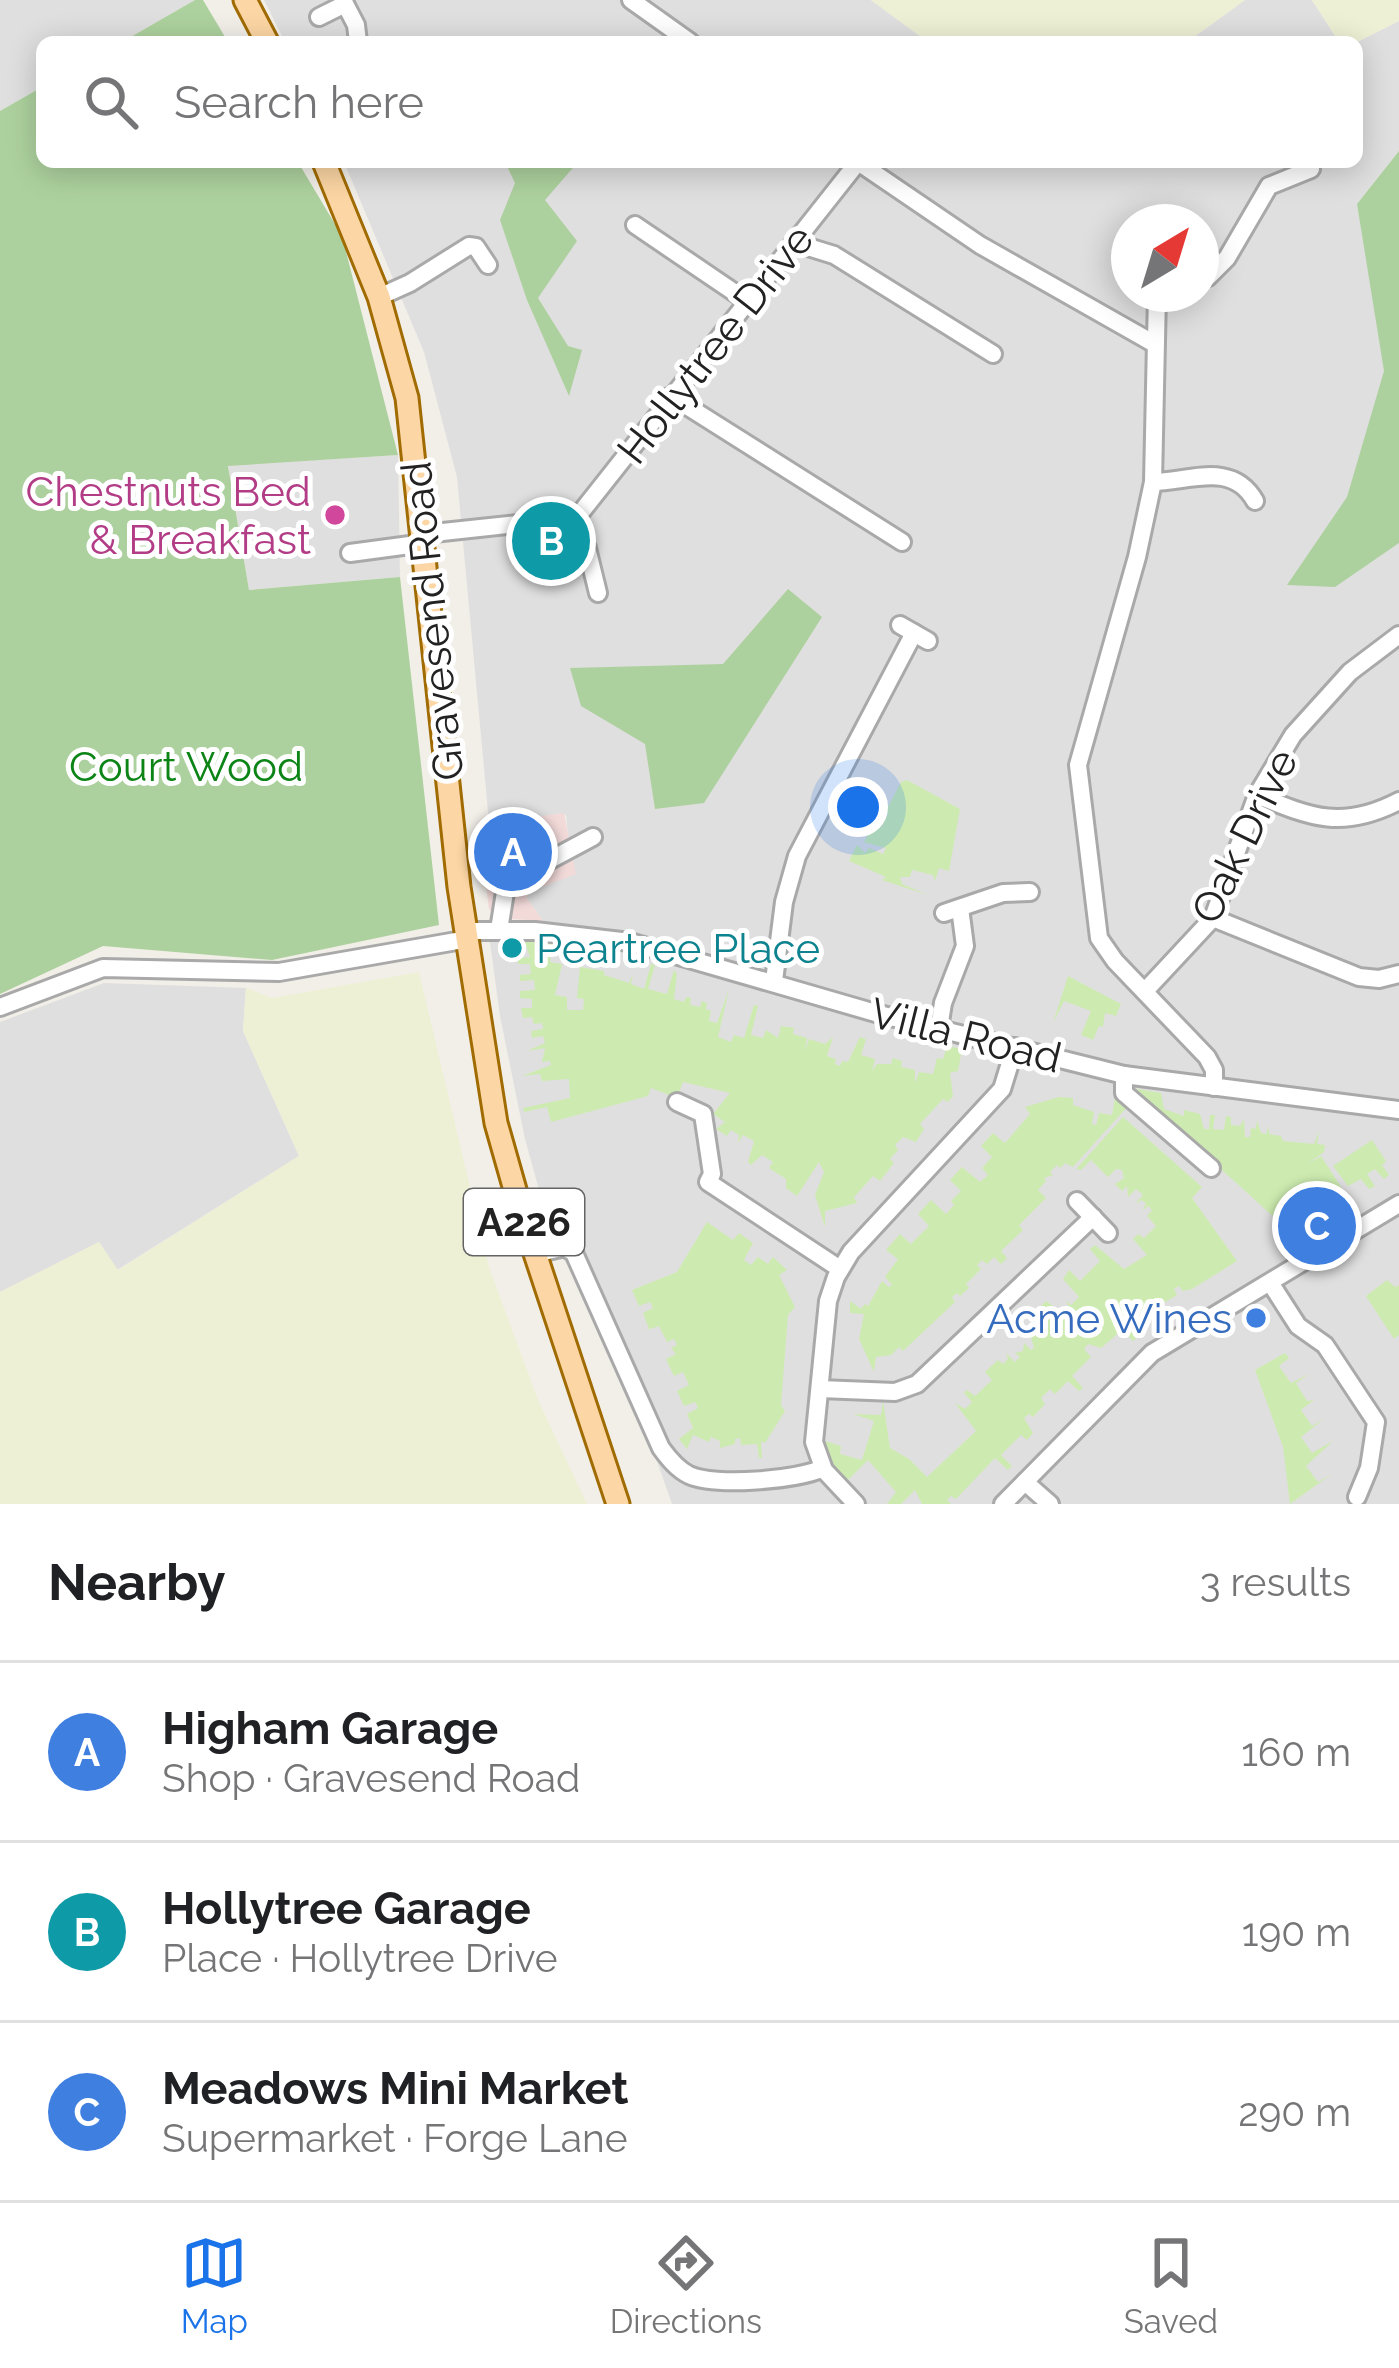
<!DOCTYPE html>
<meta charset="utf-8">
<style>
body{margin:0;font-family:Raleway,sans-serif;background:#f2f2f2;color:#202124}
.compass{position:absolute;left:1111px;top:204px;width:108px;height:108px;border-radius:50%;background:#fff;box-shadow:0 6px 30px #0003;rotate:38deg}
.you{position:absolute;left:858px;top:807px;width:42px;height:42px;margin:-30px;border:9px solid #fff;border-radius:50%;background:#1a73e8;box-shadow:0 0 0 18px #1a73e833}
.badge{display:grid;place-items:center;width:78px;height:78px;border-radius:50%;background:#1a73e8;color:#fff;font-size:39px;font-weight:700}
.pin{position:absolute;translate:-50% -50%;border:6px solid #fff;box-shadow:0 3px 12px #0006}
.list{margin:0;padding:0;list-style:none}
h2{display:flex;justify-content:space-between;align-items:center;height:156px;margin:0;padding:0 48px;font-size:51px}
h2 small{font-size:39px;font-weight:400;color:#757577}
.list li{display:grid;grid-template-columns:78px 1fr auto;gap:36px;align-items:center;box-sizing:border-box;height:180px;padding:0 48px;border-top:3px solid #e0e0e0}
.list b{display:block;font-size:45px;white-space:nowrap}
.list p{margin:0;font-size:39px;white-space:nowrap;color:#757577}
.list em{font-size:39px;font-style:normal;color:#757577}
.icon{flex:none;width:66px;height:66px;fill:none;stroke:currentColor;stroke-width:2;stroke-linecap:round;stroke-linejoin:round}
.map{position:relative;flex:none;width:1399px;height:1504px;overflow:hidden}
.search{position:absolute;background:#fff;box-shadow:0 6px 30px #0003;left:36px;right:36px;top:36px;height:132px;display:flex;align-items:center;gap:30px;box-sizing:border-box;padding:0 42px;border-radius:18px;color:#757577;font-size:45px}
.sheet{height:696px;background:#fff}
nav{display:flex;justify-content:space-around;align-items:center;box-sizing:border-box;height:168px;border-top:3px solid #e0e0e0;background:#fff;font-size:33px;color:#757577}
nav a{display:grid;justify-items:center;gap:6px}
nav .on{color:#1a73e8}
.map>svg:first-child{display:block}
.residential{fill:#e0dfdf;fill-rule:evenodd}
.commercial{fill:#f2dad9}
.farmland{fill:#eef0d5}
.grass{fill:#cdebb0}
.forest{fill:#add19e}
.lines{fill:none;stroke-linecap:round;stroke-linejoin:round}
.minor-casing{stroke:#a9a9a9;stroke-width:22}
.major-casing{stroke:#a06b00;stroke-width:27}
.minor{stroke:#fff;stroke-width:16}
.major{stroke:#fcd6a4;stroke-width:21}
.hotel-dot{fill:#d1479c;stroke:#fff;stroke-width:4.5}
.culture-dot{fill:#0f9aa8;stroke:#fff;stroke-width:4.5}
.shop-dot{fill:#3f7fe0;stroke:#fff;stroke-width:4.5}
.labels{text-anchor:middle;stroke-width:10;stroke-linejoin:round;paint-order:stroke}
.shield{fill:#fff;stroke:#646464;stroke-width:3}
.shield-label{font-size:39px;font-weight:bold;fill:#222}
.street-label{font-size:42px;fill:#222;stroke:#fff}
.hotel-label{font-size:42px;fill:#b23c85;stroke:#fff;text-anchor:end}
.park-label{font-size:42px;fill:#0c8416;stroke:#fff}
.culture-label{font-size:42px;fill:#0d838f;stroke:#fff;text-anchor:start}
.shop-label{font-size:42px;fill:#366cbe;stroke:#fff;text-anchor:end}
</style>
<div class="map">
<svg width="1399" height="1504" viewBox="0 0 1399 1504">
<rect width="100%" height="100%" fill="#f2efe9"/>
<!-- residential -->
<g class="residential">
<path d="M0,0H195L122,42H42V87L0,111Z"/>
<path d="M264,0H871L928,42H285Z"/>
<path d="M1245,0H1312L1339,42H1187Z"/>
<path d="M1399,21V151L1357,204L1369,268L1399,369V1504H672L576,1230L551,1233L525,1139L500,1016L489,935L525,936L543,921L526,897L568,835L566,815L489,822L457,477L424,352L344,162H1357V42ZM1129,222H1201V294H1129Z"/>
<path d="M398,455L400,577L249,590L228,465Z"/>
<path d="M104,983L246,988L243,1031L299,1156L117,1270L99,1242L0,1292V1022Z"/>
</g>
<!-- commercial -->
<path class="commercial" d="M564,813L576,874L528,892L526,897L543,921L497,918L489,909L478,825Z"/>
<!-- farmland -->
<g class="farmland">
<path d="M871,0H1245L1187,42H928Z"/>
<path d="M1312,0H1399V21L1357,42H1339Z"/>
<path d="M419,972L489,1267L538,1400L587,1504H0V1292L99,1242L118,1270L299,1156L243,1031L246,988L272,998Z"/>
</g>
<!-- grass -->
<g class="grass">
<path d="M907,780L960,809L949,871L939,868L935,881L933,875L912,870L910,877H900L902,884L928,895L882,880L886,877L849,861L857,845L865,853L869,848L883,854L886,848L864,842L874,823L880,824L888,815L886,811L901,782Z"/>
<path d="M524,940L561,943L560,953H551L550,962L562,964L555,995L567,997V1010H583L584,999L577,998L580,967L604,971V975L629,983L633,974L631,984L644,989L651,964L655,965L648,989L667,994L674,970L677,974L674,999L684,1002L686,997L691,998L690,1005L700,1007L702,1001L707,1003L706,1009L711,1011L709,1021L717,1023L729,989L718,1037L731,1042L734,1035L744,1038L754,1005L758,1006L751,1035L763,1038L766,1030L778,1038L781,1026L794,1028L793,1034L807,1038L805,1051L809,1039L825,1044L833,1037L827,1056L836,1059L835,1064L840,1066L842,1061L848,1062L860,1037L866,1039L861,1055L875,1059L872,1071L877,1064H891L893,1058L902,1061L901,1067L915,1070V1083L919,1072L933,1074L937,1058L943,1059L947,1046L962,1049L958,1071L950,1073L953,1096L948,1102L943,1099L920,1124L924,1129L916,1142L903,1137L895,1145L898,1150L890,1159L894,1163L880,1181L873,1176L854,1197L857,1203L825,1211V1227L815,1195L824,1172L819,1162L797,1196L786,1188V1179L769,1168L773,1162L762,1155L751,1165L748,1162L754,1141L743,1135L738,1143L739,1135L731,1130L727,1136L716,1129L725,1122L713,1114L730,1093L683,1082L677,1098L651,1088L648,1096L551,1122L547,1107L524,1112L523,1108L570,1098L569,1079L542,1081L540,1074L522,1076L551,1065L550,1061L542,1062L545,1048L527,1051L545,1043L543,1036L532,1038L531,1031L543,1029L542,1023L534,1024L532,1017L523,1018L521,1008H532V999L520,998V991L535,990L534,980L520,981V975L531,974L530,964H518V958L530,957Z"/>
<path d="M1068,976L1121,1004L1116,1016L1105,1013L1103,1027L1099,1026L1093,1040L1081,1035L1091,1011L1064,1001L1053,1023Z"/>
<path d="M1132,1088L1161,1093L1164,1109L1184,1116V1110L1200,1114L1204,1129H1209L1210,1115H1215L1213,1129L1224,1130L1226,1116L1231,1117V1125L1240,1126L1244,1119L1245,1137H1250L1251,1128L1256,1129L1257,1120L1261,1133L1266,1134L1269,1126V1134L1281,1136L1283,1141L1314,1144L1319,1131L1317,1144L1325,1145L1324,1152L1307,1164L1321,1156L1345,1193H1339L1334,1185L1327,1189L1332,1200L1328,1198L1321,1204L1326,1213L1319,1219L1314,1212L1310,1215L1306,1211L1303,1214L1305,1218L1288,1230Z"/>
<path d="M1059,1097L1073,1098V1105L1094,1112L1092,1124L1096,1125L1099,1113L1112,1115L1115,1098L1120,1097L1129,1105L1073,1167L1065,1163L1060,1168L1057,1165L1050,1172L1053,1175L1044,1178L1046,1181L1038,1190L1046,1198L1019,1225L1023,1230L1001,1251L1007,1258L1001,1264L994,1257L987,1264L982,1260L977,1265L981,1269L966,1284L969,1288L960,1296L957,1293L952,1297L955,1302L903,1351L899,1347L891,1355L876,1357L874,1372L859,1339L864,1314L850,1313V1301L861,1309L865,1304L868,1306L882,1281L889,1287L892,1285L885,1277L898,1259L886,1250L900,1234L911,1244L929,1226L918,1214L931,1200L946,1214L954,1205L951,1201L961,1191L950,1180L962,1167L980,1182L988,1175L982,1168L992,1157L981,1146L993,1133L1005,1143L1030,1114L1025,1107Z"/>
<path d="M1123,1117L1202,1187L1192,1198L1237,1261L1192,1289L1183,1291L1179,1286L1174,1289L1177,1295L1128,1324L1137,1337L1133,1341L1122,1330L1101,1348L1088,1344L1084,1349L1091,1357L1072,1376L1083,1388L1079,1391L1068,1381L1055,1394L1050,1389L1041,1398L1045,1404L1033,1417L1029,1414L1024,1418L1033,1433L1027,1440L1021,1435L1001,1455L1012,1466L1008,1470L995,1458L956,1499L951,1496L947,1500L951,1504H922L915,1490L901,1504H887L896,1492L868,1460L847,1481L831,1464L825,1441L841,1446L840,1454L862,1460L874,1421L853,1414L881,1415L883,1401L890,1448L909,1459L927,1477L976,1431L955,1403L965,1409L972,1402L964,1393L967,1390L975,1396L992,1380L985,1372L998,1360L1003,1364L1008,1359L1006,1353L1015,1362L1020,1357L1015,1353L1023,1351L1024,1343L1031,1350L1034,1348L1030,1334L1041,1328L1039,1325L1045,1319L1037,1310L1046,1301L1063,1313L1069,1307L1066,1300L1071,1305L1079,1297L1063,1279L1069,1270L1080,1281L1100,1261L1090,1249L1095,1245L1124,1269L1147,1255L1133,1239L1138,1234L1144,1238L1156,1226L1147,1216L1152,1210L1148,1206L1142,1211L1146,1204L1142,1200L1135,1204L1143,1195L1136,1189L1128,1197L1127,1186L1122,1191L1115,1184L1124,1178L1122,1170L1116,1169L1108,1177L1091,1160L1081,1170L1076,1169Z"/>
<path d="M1372,1140L1386,1161L1382,1165L1389,1175L1384,1179L1375,1169L1367,1174L1375,1186L1369,1189L1361,1179L1348,1186L1333,1166Z"/>
<path d="M707,1222L733,1240L739,1233L753,1243L744,1260L751,1265L758,1257L768,1264L773,1257L787,1270L779,1275L795,1307L788,1315L781,1405L785,1411L765,1443L761,1441L762,1458H759L757,1444L741,1445L740,1438L735,1439V1444L720,1448V1441L711,1437L709,1442L693,1435L687,1449L679,1439L693,1428L687,1414L698,1408L695,1402L684,1406L677,1391L689,1385L683,1372L674,1376L666,1359L676,1354L671,1348L677,1345L674,1339L667,1342L659,1326L638,1333L649,1329L643,1313L653,1308L650,1302L639,1306L632,1290L677,1272Z"/>
<path d="M1387,1280L1395,1287L1399,1285V1335L1394,1339L1366,1296Z"/>
<path d="M1285,1353L1289,1358L1279,1366L1291,1383L1309,1374L1296,1383L1307,1401L1314,1400L1301,1410L1312,1426L1325,1418L1301,1437L1312,1453L1333,1441L1306,1466L1318,1482L1333,1473L1290,1504L1283,1447L1255,1370Z"/>
</g>
<!-- forest -->
<g class="forest">
<path d="M195,0H203L228,42H122Z"/>
<path d="M42,87V162H298L342,236L398,455L228,466L249,590L400,577L439,925L272,960L103,946L0,994V111Z"/>
<path d="M1399,151V543L1335,587L1287,585L1347,497L1384,371L1357,204Z"/>
<path d="M505,162H578L545,200L577,241L538,298L568,346L582,350L569,396L527,300L500,220L515,183Z"/>
<path d="M788,589L822,617L704,803L655,809L645,744L581,706L570,668L723,664Z"/>
</g>
<g class="lines">
<!-- minor casing -->
<g class="minor-casing">
<g id="minor">
<path d="M343,0L356,25L358,42"/>
<path d="M631,0L690,42"/>
<path d="M319,17L345,4"/>
<path d="M858,162L980,245L1153,343"/>
<path d="M1158,216V222"/>
<path d="M635,225L747,301"/>
<path d="M795,243L834,255L993,354"/>
<path d="M1201,276L1208,277L1227,258L1269,186L1311,169"/>
<path d="M1157,294L1153,482L1137,557L1078,765L1099,938L1115,961L1207,1057L1214,1070V1087"/>
<path d="M379,297L410,283L469,246L476,247L488,265"/>
<path d="M671,396L902,542"/>
<path d="M1153,482C1188,482 1232,460 1255,501"/>
<path d="M572,517L587,548L598,593"/>
<path d="M424,534L564,519L582,511L858,162"/>
<path d="M350,553L425,543"/>
<path d="M900,625L928,641"/>
<path d="M1257,795C1312,818 1343,830 1399,801"/>
<path d="M944,913L1003,893L1030,892"/>
<path d="M1213,918L1359,977L1379,979L1399,974"/>
<path d="M499,930L508,873L535,868L593,837"/>
<path d="M467,931H535L630,942L879,1014L1124,1075L1399,1110"/>
<path d="M774,981L784,902L797,856L914,633"/>
<path d="M1145,991L1213,918L1257,795L1293,735L1350,672L1399,635"/>
<path d="M0,1007L103,968L279,972L468,939"/>
<path d="M939,1028L943,1003L965,946L960,908"/>
<path d="M1124,1075V1093L1211,1168"/>
<path d="M677,1102L703,1114L712,1174L708,1182L840,1269"/>
<path d="M1077,1201L1108,1233"/>
<path d="M535,1254L565,1247L574,1253L661,1448C669,1459 677,1469 689,1475C715,1487 798,1480 823,1468"/>
<path d="M1271,1284L1298,1326L1325,1345L1376,1422L1369,1468L1357,1497"/>
<path d="M820,1389L895,1392L917,1384L1093,1217"/>
<path d="M1025,1482L1050,1504"/>
<path d="M856,1504L824,1470L814,1442L828,1301L836,1277L851,1252L1002,1089L1015,1047"/>
<path d="M1003,1504L1152,1353L1399,1204"/>
</g>
</g>
<!-- major casing -->
<g class="major-casing">
<g id="major">
<path d="M245,0L267,42"/>
<path d="M324,162L379,297L407,398L459,887L496,1123L521,1211L618,1504"/>
</g>
</g>
<!-- minor -->
<use href="#minor" class="minor"/>
<!-- major -->
<use href="#major" class="major"/>
</g>
<!-- markers -->
<circle class="hotel-dot" cx="335" cy="515" r="12"/>
<circle class="culture-dot" cx="512" cy="948" r="12"/>
<circle class="shop-dot" cx="1256" cy="1318" r="12"/>
<g class="labels">
<!-- shield labels -->
<rect class="shield" x="464" y="1189" width="120" height="66" rx="9"/>
<g class="shield-label">
<text x="524" y="1236">A226</text>
</g>
<!-- street labels -->
<g class="street-label">
<text transform="translate(715 344) rotate(-52)" y="15">Hollytree Drive</text>
<text transform="translate(432 621) rotate(-96)" y="15">Gravesend Road</text>
<text transform="translate(1244 836) rotate(-64)" y="15">Oak Drive</text>
<text transform="translate(966 1035) rotate(14)" y="15">Villa Road</text>
</g>
<!-- hotel labels -->
<g class="hotel-label">
<text x="311" y="506">Chestnuts Bed<tspan x="311" dy="48">&amp; Breakfast</tspan></text>
</g>
<!-- park labels -->
<g class="park-label">
<text x="186" y="781">Court Wood</text>
</g>
<!-- culture labels -->
<g class="culture-label">
<text x="536" y="963">Peartree Place</text>
</g>
<!-- shop labels -->
<g class="shop-label">
<text x="1232" y="1333">Acme Wines</text>
</g>
</g>
</svg>
<svg class="compass" viewBox="-18 -18 36 36"><path d="M0-13l5 13h-10z" fill="#e53935"/><path d="M0 13l5-13h-10z" fill="#757577"/></svg>
<div class="you"></div>
<div class="pin badge" style="left:513px;top:852px;background:#3f7fe0">A</div>
<div class="pin badge" style="left:551px;top:541px;background:#0f9aa8">B</div>
<div class="pin badge" style="left:1317px;top:1226px;background:#3f7fe0">C</div>
<div class="search"><svg class="icon" aria-label="search" viewBox="0 0 24 24"><circle cx="10" cy="10" r="6"/><path d="M15 15l6 6"/></svg>Search here</div>
</div>
<section class="sheet">
<h2>Nearby<small>3 results</small></h2>
<ul class="list">
<li><span class="badge" style="background:#3f7fe0">A</span><div><b>Higham Garage</b><p>Shop · Gravesend Road</p></div><em>160 m</em></li>
<li><span class="badge" style="background:#0f9aa8">B</span><div><b>Hollytree Garage</b><p>Place · Hollytree Drive</p></div><em>190 m</em></li>
<li><span class="badge" style="background:#3f7fe0">C</span><div><b>Meadows Mini Market</b><p>Supermarket · Forge Lane</p></div><em>290 m</em></li>
</ul>
</section>
<nav>
<a class="on"><svg class="icon" aria-label="map" viewBox="0 0 24 24"><path d="M3 6l6-2 6 2 6-2v14l-6 2-6-2-6 2zM9 4v14M15 6v14"/></svg>Map</a>
<a><svg class="icon" aria-label="directions" viewBox="0 0 24 24"><path d="M12 3l9 9-9 9-9-9zM9 14v-3h6M13 9l2 2-2 2"/></svg>Directions</a>
<a><svg class="icon" aria-label="saved" viewBox="0 0 24 24"><path d="M7 4h10v16l-5-4-5 4z"/></svg>Saved</a>
</nav>
